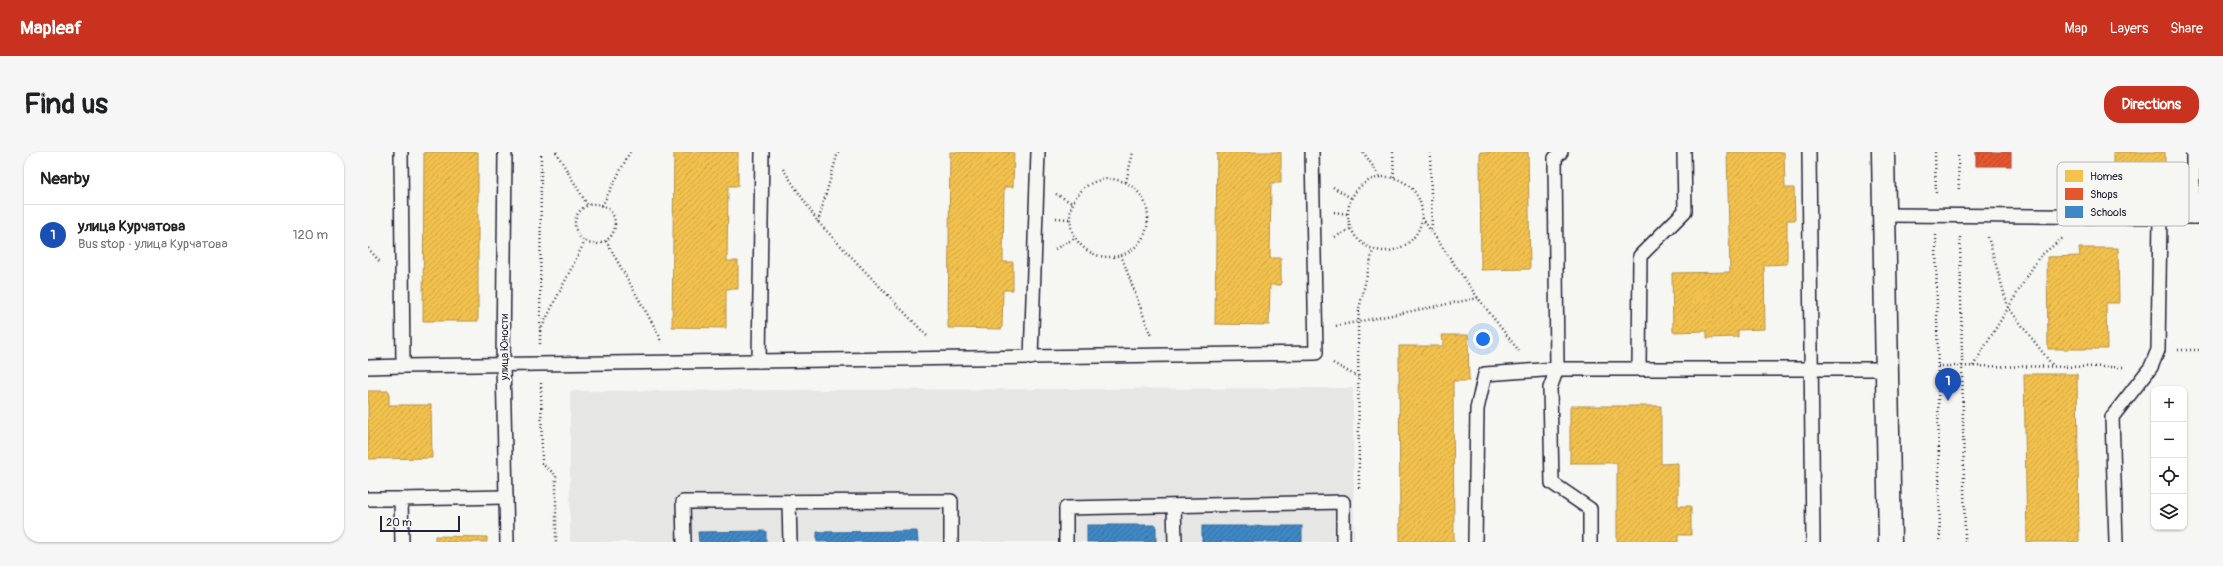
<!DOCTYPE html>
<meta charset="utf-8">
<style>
body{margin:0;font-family:Pangolin,sans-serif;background:#f6f6f6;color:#202124}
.controls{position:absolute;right:12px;bottom:12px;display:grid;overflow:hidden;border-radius:8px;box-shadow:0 1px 3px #0004}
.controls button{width:36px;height:36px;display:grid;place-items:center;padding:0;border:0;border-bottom:1px solid #e0e0e0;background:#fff;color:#202124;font:20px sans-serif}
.scale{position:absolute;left:12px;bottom:10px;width:80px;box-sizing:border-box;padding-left:4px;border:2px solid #22223b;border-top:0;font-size:11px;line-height:14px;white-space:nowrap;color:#22223b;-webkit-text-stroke:3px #f6f6f2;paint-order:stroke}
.you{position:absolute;left:1115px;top:187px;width:14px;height:14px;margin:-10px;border:3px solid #fff;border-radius:50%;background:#1a73e8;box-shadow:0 0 0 6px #1a73e833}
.badge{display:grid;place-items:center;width:26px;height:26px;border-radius:50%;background:#c8321e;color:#fff;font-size:13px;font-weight:700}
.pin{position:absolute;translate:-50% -33px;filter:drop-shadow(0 1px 2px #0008)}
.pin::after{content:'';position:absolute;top:21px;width:14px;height:12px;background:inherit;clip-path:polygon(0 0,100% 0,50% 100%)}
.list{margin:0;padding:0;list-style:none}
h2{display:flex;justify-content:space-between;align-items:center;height:52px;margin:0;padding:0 16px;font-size:17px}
h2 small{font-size:13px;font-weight:400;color:#757577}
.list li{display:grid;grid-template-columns:26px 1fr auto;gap:12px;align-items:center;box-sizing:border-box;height:60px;padding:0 16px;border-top:1px solid #e0e0e0}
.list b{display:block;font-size:15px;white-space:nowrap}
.list p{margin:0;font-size:13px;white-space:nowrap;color:#757577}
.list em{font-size:13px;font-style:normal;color:#757577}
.icon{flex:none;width:22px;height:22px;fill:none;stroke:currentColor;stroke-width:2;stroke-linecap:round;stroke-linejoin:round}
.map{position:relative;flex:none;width:1831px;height:390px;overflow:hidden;border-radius:16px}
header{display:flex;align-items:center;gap:24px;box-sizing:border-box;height:56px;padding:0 20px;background:#c8321e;color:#fff}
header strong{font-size:19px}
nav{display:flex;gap:22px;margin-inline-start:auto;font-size:14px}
.intro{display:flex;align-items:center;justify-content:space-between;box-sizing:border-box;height:96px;padding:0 24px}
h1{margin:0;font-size:28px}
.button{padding:10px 18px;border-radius:16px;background:#c8321e;color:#fff;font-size:14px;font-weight:700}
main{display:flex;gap:24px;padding:0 24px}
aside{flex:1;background:#fff;border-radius:16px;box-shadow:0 1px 3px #0004}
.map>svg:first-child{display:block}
.built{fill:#e6e6e4}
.homes{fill:url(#homes-hatch);stroke:#b49148}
.shops{fill:url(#shops-hatch);stroke:#aa4732}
.schools{fill:url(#schools-hatch);stroke:#36699c}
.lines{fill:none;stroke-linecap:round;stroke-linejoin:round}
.lane-casing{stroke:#22223b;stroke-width:16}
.secondary-casing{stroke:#22223b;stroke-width:25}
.path{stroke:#22223b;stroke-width:2.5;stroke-dasharray:1 3;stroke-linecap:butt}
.lane{stroke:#f6f6f2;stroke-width:13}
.secondary{stroke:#f6f6f2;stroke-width:22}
.labels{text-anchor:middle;stroke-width:4;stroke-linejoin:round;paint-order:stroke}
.street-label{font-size:11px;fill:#22223b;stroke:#f6f6f2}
.key{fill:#f6f6f2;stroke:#b6b6bb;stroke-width:1}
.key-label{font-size:11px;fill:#22223b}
</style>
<header>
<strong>Mapleaf</strong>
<nav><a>Map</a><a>Layers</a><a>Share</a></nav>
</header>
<div class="intro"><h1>Find us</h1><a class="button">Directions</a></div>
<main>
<aside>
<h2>Nearby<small></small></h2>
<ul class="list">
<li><span class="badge" style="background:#1a4fb4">1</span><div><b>улица Курчатова</b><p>Bus stop · улица Курчатова</p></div><em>120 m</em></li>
</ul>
</aside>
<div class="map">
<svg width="1831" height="390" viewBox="0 0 1831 390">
<defs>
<pattern id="homes-hatch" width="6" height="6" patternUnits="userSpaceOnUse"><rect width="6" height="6" fill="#f2c14e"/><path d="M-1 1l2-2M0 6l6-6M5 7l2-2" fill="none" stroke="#cfa645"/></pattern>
<pattern id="shops-hatch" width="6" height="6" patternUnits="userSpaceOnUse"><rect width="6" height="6" fill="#e4572e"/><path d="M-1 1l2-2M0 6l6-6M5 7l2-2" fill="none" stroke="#b84828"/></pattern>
<pattern id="schools-hatch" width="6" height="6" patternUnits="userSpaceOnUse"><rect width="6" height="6" fill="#3f88c5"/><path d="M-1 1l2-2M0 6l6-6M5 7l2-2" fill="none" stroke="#346fa1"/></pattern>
</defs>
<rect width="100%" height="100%" fill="#f6f6f2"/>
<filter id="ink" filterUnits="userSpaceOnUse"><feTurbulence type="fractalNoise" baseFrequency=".025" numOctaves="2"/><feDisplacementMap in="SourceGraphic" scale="8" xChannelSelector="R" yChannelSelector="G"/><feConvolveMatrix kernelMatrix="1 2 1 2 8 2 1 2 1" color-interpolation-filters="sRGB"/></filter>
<g filter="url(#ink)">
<!-- built -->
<path class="built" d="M985,236L986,390H202V239Z"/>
<!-- homes -->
<g class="homes">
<path d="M56,0H110V169H55Z"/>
<path d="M306,0H370V34H360L359,109H370V137H358V176L304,175Z"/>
<path d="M582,0H646L645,35H636L635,110H645V138H635L634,177L580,176Z"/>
<path d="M849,0H913V31H903L902,106H913V133H902L901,173L847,172Z"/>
<path d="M1112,0H1160L1162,117L1113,118Z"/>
<path d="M1359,0H1416L1417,36H1426L1427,68H1419V112L1396,113L1397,177L1370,178V185L1339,186V179L1305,180L1304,121L1362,120Z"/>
<rect x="1745" y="0" width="52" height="37"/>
<path d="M1711,96H1750L1751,151H1738L1739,197H1680L1679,105L1712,104Z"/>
<path d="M1074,183H1100L1101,229H1085L1086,390H1032L1031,194H1075Z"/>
<path d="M1656,222H1709L1711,390H1659Z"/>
<path d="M0,239H21V253H63L64,306L0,307Z"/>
<path d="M1202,254H1293V312L1310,311V354H1323V383H1310V390H1249V311H1202Z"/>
<path d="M67,384L119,385V390H67Z"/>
</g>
<!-- shops -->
<rect class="shops" x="1608" y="0" width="35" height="14"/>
<!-- schools -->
<g class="schools">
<rect x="719" y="373" width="69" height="17"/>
<rect x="834" y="374" width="100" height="16"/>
<path d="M398,379V390H331L330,380Z"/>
<path d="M549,379L550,390H449V380Z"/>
</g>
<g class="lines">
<!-- lane casing -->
<g class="lane-casing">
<g id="lane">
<path d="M33,0L35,214L948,201L944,0"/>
<path d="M137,0L135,213L139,390"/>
<path d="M1441,0L1445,390"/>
<path d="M1825,0V65"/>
<path d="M1516,63L1792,65L1790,198L1783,215L1744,265L1748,390"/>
<path d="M1792,65H1831"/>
<path d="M663,206L670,0"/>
<path d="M391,209L394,0"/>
<path d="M0,215L35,214"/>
<path d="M1271,216L1272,104L1317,59L1316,0"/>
<path d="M0,347H33"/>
<path d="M421,350L422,390"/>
<path d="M806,354L807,390"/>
<path d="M34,390L33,347L138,345"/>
<path d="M316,390L315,350L583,349V390"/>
<path d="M698,390V356L975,350V390"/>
<path d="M1107,390L1109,257L1117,222L1189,217L1187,6L1193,0"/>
<path d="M1222,390V357L1184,331L1182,236L1189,217H1519"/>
</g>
</g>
<!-- secondary casing -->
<g class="secondary-casing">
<path id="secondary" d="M1515,0L1522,390"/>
</g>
<!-- path -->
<g class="path">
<path d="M188,0L220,54"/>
<path d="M995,0L1013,26"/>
<path d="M1025,0L1026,27"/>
<path d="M1062,0L1064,79"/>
<path d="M1567,0L1568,44"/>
<path d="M1590,0L1591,44"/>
<path d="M415,17L450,70L560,185"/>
<circle cx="1017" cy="62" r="37"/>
<circle cx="741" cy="66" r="39"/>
<path d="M758,30L765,0"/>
<path d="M965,35L983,46"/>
<path d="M688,42L704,51"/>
<circle cx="227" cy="72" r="20"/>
<path d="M234,54L262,0"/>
<path d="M966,60L980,62"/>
<path d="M688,66L701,67"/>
<path d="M1054,66L1110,146L1151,199"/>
<path d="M450,70L470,0"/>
<path d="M1568,83L1572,390"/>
<path d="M967,85L982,77"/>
<path d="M1592,85L1597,390"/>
<path d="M1620,85L1640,155L1685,214"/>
<path d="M238,89L291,183L293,191"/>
<path d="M0,96L13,111"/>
<path d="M687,97L707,86"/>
<path d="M753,103L783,184"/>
<path d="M968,174L1110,146"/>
<path d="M172,179L217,89"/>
<path d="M172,192L173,0"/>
<path d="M1810,198H1831"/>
<path d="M965,211L990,225"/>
<path d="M1570,214L1757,215"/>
<path d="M1605,214L1671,105L1696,85"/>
<path d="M173,231L174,312L188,323V390"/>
<path d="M991,336L990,171L991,157L1005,98"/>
</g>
<!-- lane -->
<use href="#lane" class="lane"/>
<!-- secondary -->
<use href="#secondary" class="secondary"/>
</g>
</g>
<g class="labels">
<!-- street labels -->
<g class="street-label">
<text transform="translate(136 195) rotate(-90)" y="4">улица Юности</text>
</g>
</g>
<!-- legend -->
<rect x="1689" y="10" width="132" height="64" rx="6" class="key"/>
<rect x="1697" y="18" width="18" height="12" fill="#f2c14e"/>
<rect x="1697" y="36" width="18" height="12" fill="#e4572e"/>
<rect x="1697" y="54" width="18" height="12" fill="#3f88c5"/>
<g class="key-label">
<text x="1722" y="28">Homes</text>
<text x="1722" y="46">Shops</text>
<text x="1722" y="64">Schools</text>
</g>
</svg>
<div class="controls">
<button>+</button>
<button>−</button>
<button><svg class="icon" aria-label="locate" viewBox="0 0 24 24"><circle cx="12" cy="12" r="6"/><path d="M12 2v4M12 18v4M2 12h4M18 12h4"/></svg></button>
<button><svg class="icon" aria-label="layers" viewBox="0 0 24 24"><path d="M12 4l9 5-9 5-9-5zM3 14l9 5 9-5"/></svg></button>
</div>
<div class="scale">20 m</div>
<div class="you"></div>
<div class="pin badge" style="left:1580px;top:249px;background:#1a4fb4">1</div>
</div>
</main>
